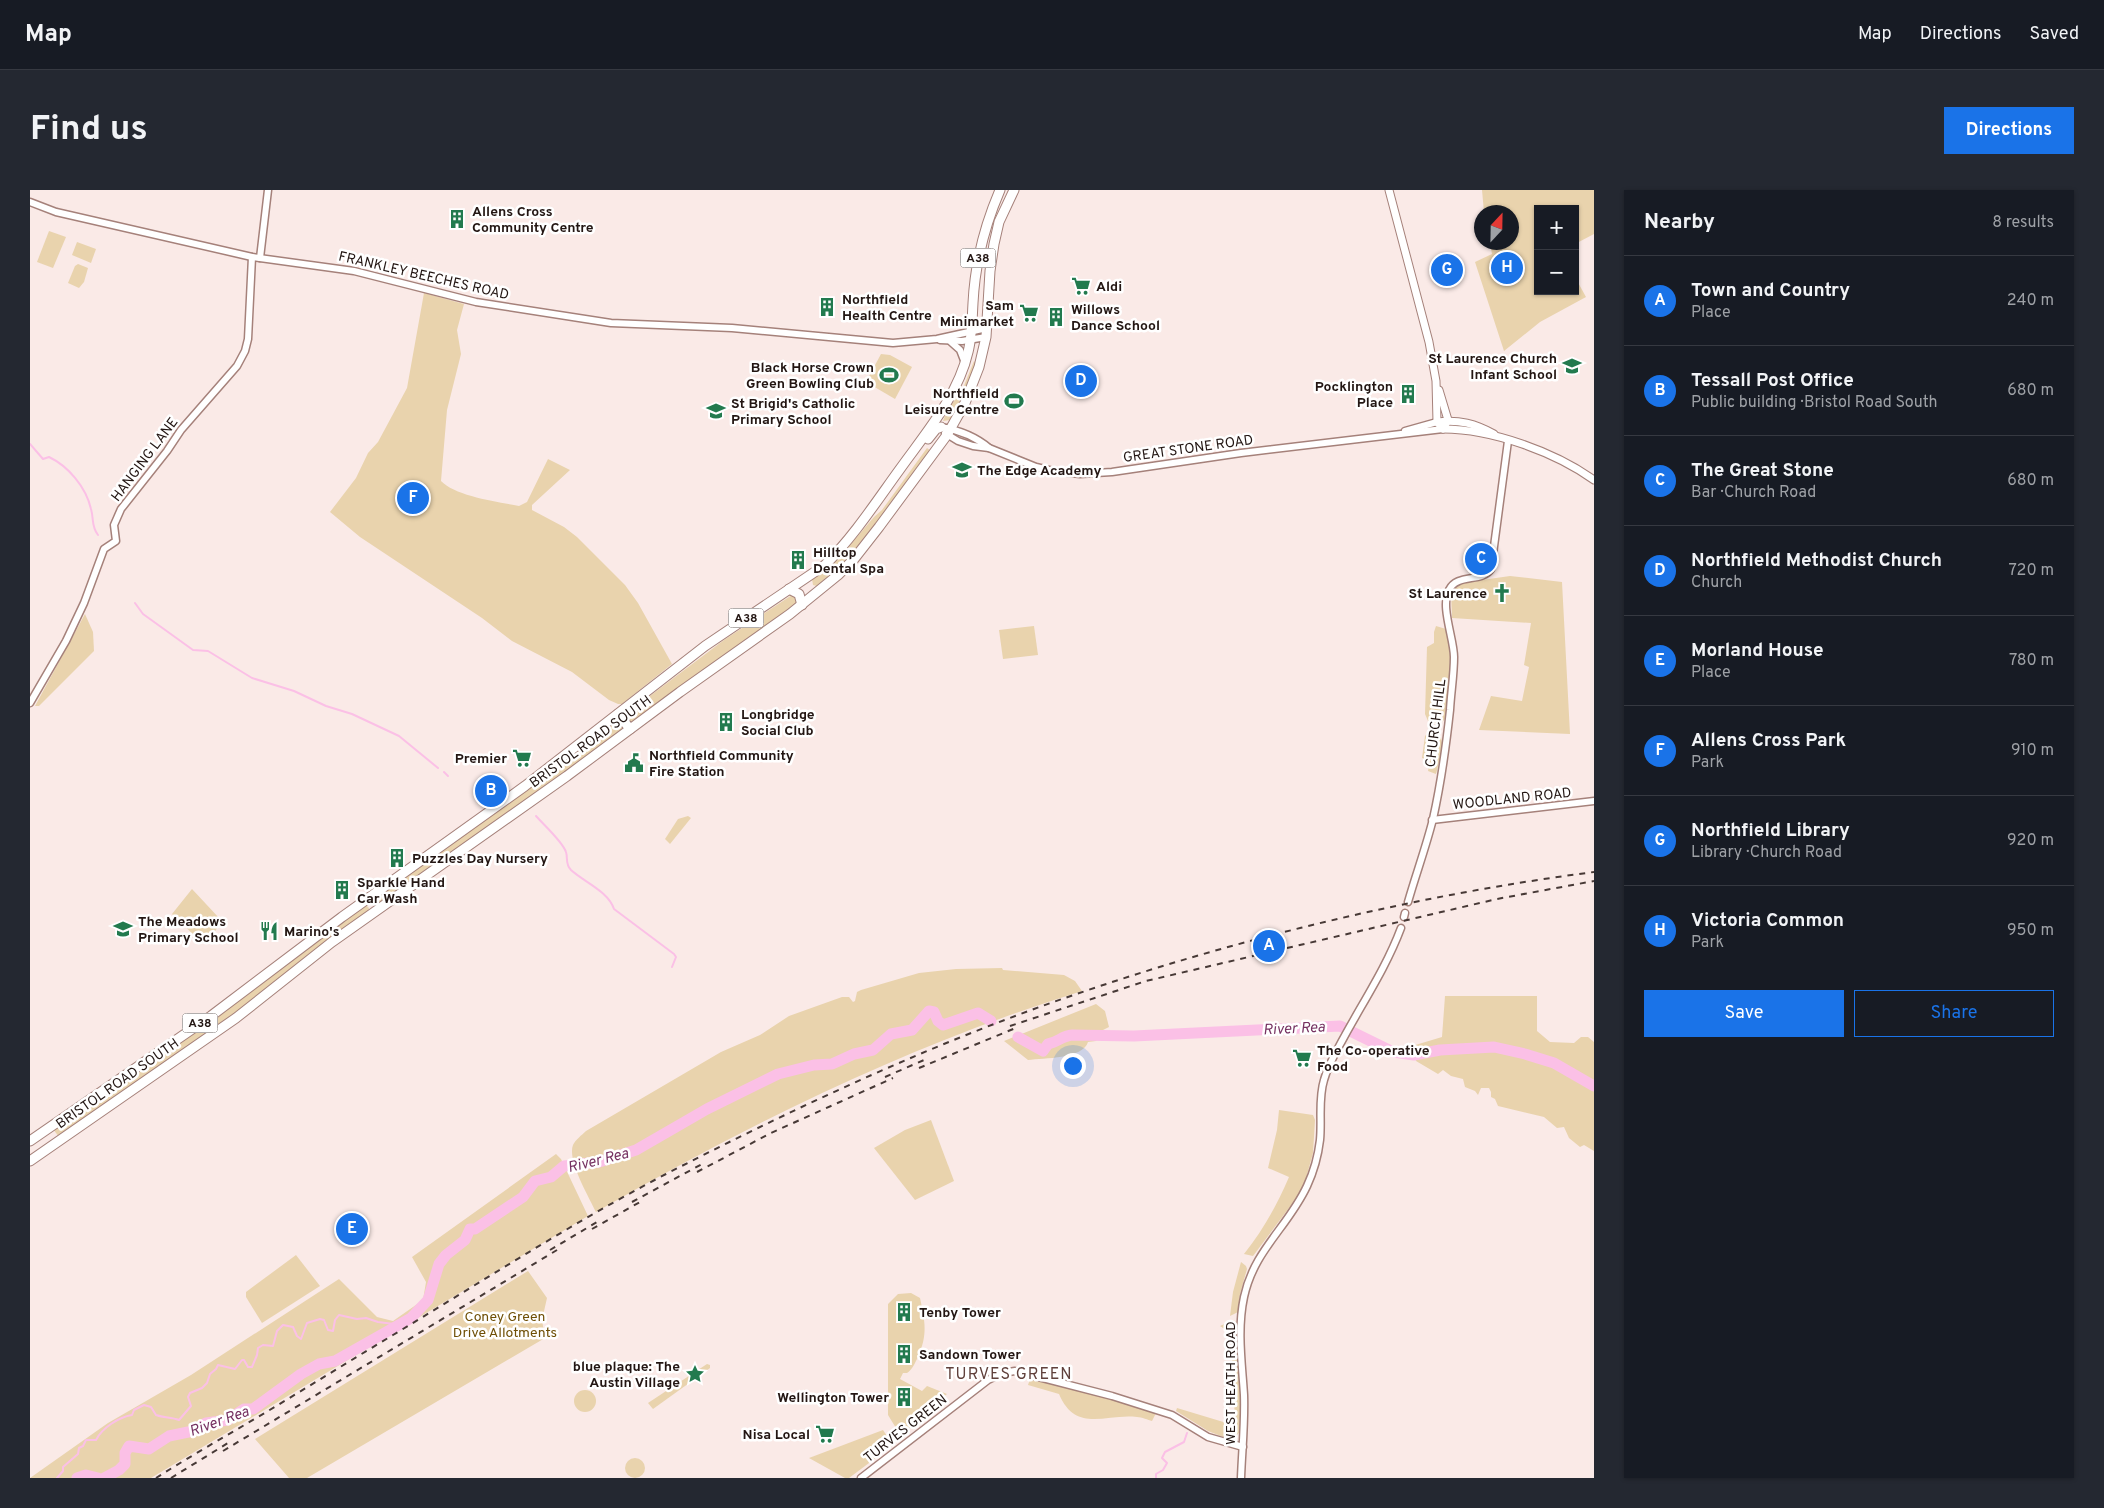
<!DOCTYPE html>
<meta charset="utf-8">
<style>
body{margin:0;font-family:Overpass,sans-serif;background:#242831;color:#f1f3f6}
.controls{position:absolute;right:15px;top:15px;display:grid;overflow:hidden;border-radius:0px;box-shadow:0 1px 4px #0004}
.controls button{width:45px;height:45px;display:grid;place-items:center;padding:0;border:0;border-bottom:1px solid #363941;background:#171b24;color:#f1f3f6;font:25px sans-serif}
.compass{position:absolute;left:1444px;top:15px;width:45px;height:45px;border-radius:50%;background:#171b24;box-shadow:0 1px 4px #0004;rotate:22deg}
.you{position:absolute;left:1042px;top:875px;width:18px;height:18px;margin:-12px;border:4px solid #fff;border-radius:50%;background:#1a73e8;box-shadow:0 0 0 8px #1a73e833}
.badge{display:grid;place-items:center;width:32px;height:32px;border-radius:50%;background:#1a73e8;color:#fff;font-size:16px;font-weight:700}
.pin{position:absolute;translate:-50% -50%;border:2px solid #fff;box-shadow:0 1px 5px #0006}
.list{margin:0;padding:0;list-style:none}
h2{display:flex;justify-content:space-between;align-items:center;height:65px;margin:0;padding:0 20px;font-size:21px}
h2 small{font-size:16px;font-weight:400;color:#9ea1a6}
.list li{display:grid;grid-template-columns:32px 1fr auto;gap:15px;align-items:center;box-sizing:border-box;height:90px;padding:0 20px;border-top:1px solid #363941}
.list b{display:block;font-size:19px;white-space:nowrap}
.list p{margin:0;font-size:16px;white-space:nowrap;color:#9ea1a6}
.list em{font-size:16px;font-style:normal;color:#9ea1a6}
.actions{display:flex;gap:10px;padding:15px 20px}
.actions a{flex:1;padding:11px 0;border:1px solid #1a73e8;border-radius:0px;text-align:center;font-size:18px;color:#1a73e8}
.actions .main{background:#1a73e8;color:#fff}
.map{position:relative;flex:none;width:1564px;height:1288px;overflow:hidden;border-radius:0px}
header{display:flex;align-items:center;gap:30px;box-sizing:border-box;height:70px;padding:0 25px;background:#171b24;border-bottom:1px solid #363941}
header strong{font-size:24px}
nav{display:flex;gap:28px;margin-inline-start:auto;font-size:18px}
.intro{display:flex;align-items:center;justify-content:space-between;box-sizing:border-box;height:120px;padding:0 30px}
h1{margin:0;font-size:35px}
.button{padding:12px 22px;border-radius:0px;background:#1a73e8;color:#fff;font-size:18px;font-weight:700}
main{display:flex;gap:30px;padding:0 30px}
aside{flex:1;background:#171b24;border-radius:0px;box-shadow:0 1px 4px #0004}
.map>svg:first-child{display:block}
.green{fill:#e9d3ad}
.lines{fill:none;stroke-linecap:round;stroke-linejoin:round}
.stream{stroke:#fbc0e6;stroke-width:2}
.river{stroke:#fbc0e6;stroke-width:11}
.tertiary-casing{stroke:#a5817a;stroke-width:9}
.secondary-casing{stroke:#a5817a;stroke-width:9}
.trunk-casing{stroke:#a5817a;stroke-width:11}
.tertiary{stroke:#fff;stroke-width:6}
.secondary{stroke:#fff;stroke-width:7}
.trunk{stroke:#fff;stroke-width:9}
.rail{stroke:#473936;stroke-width:2;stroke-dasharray:6 6;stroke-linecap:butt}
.labels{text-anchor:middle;stroke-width:5;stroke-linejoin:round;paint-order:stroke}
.shield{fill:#fff;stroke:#655c5a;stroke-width:1}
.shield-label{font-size:12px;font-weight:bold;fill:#231613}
.poi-label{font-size:14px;font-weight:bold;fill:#231613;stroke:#fff;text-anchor:start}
.street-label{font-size:14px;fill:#231613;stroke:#fff}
.park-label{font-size:14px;fill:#6f4f06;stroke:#fff}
.water-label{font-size:15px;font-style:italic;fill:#763262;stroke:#fff}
.quarter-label{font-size:16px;letter-spacing:1px;fill:#60403b;stroke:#fff}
</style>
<header>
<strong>Map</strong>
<nav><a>Map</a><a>Directions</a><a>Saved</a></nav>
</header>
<div class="intro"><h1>Find us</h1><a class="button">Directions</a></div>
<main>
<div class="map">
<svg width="1564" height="1288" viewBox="0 0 1564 1288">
<rect width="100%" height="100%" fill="#faeae7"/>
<!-- green -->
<g class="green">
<path d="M1452,0H1564V44L1545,54V19H1508V101H1545V87L1556,107L1510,132L1474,161L1445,72L1462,64L1460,53L1482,52V22H1454Z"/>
<path d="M19,41L36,47L23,78L7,72Z"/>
<path d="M47,52L66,59L61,73L42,65Z"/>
<path d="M48,74L58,78L54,92L49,98L38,93L45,76Z"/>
<path d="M394,103L434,114L427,140L431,164L417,220L411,291C425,306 468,312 489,316L497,312L518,269L540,280L502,315V320L534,337L547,347L595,395L608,413L642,474L592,514H588L579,510L542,482L482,451L452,428L330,347L300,322L326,288L338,263L348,252L377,198Z"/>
<path d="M851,164L860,165L882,177L865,209L836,192Z"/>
<path d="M944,171L946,173L931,209L920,230L913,231L917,221L933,198Z"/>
<path d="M897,258L901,261L819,370L790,397L783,395L782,389L815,361L844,327L852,320Z"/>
<path d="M1480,386L1532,392L1540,544L1449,540L1461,506L1492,511L1499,477L1494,475L1501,433L1422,428C1422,413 1418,402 1431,393Z"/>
<path d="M762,405L766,407L767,415L603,533L600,531L596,524L694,450Z"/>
<path d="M55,424L63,442L64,461L9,516H5Z"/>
<path d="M1004,436L1008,465L973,469L969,440Z"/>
<path d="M1406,436L1416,439C1429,464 1419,501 1416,528L1410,534L1398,531L1395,524L1397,457L1404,453V442Z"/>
<path d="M588,531L595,540L352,713L345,710V707Z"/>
<path d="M1398,543L1411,547L1413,558L1406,584L1398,581L1400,571L1392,568L1395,546Z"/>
<path d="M658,626L661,628L640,654L635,649L648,629Z"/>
<path d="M162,699L190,729C192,737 181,742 180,751L171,752L142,724Z"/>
<path d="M336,715L339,718L338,722L209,822L29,947L23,939L210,810Z"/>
<path d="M972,778L973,780L1034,785L1045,791L1052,801C882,854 720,933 566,1022C559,1007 537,970 543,955C545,950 552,945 556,941L691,862L730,845L759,826L812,807H819L823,812L825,811L827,802L831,800L889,783L926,779Z"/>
<path d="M1415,806H1507V841L1520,852L1544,853L1551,847H1558L1564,852V961L1554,955L1550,957L1539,948L1534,937L1527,938L1514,927L1468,916L1465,909L1461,907V902L1459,898H1451L1448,905L1445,901L1435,897L1433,889L1421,886L1413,880L1408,884L1386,871L1382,856L1412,847Z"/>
<path d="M1066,814L1075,821L1079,837L1071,841L1066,851L1058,852C1053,869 1014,868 998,870L974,851Z"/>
<path d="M1249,920L1283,925L1285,930L1283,963L1275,992L1268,1006L1223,1066L1214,1064C1233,1040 1247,1015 1259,987L1238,978L1247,940Z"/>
<path d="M901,930L924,991L885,1010L844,958L875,940Z"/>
<path d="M526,964L531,969L558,1026L121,1288H0L78,1233L161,1185L309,1089L347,1127L363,1131L393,1110L396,1092L382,1067Z"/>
<path d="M266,1065L290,1096L232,1133L216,1107V1102Z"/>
<path d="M1211,1072L1216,1076L1217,1079L1210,1104L1208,1122L1200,1126L1203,1102Z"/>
<path d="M498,1081L517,1108L512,1130L515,1148L277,1288H259L225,1249Z"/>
<path d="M881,1103L890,1108C895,1132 898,1144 888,1167C885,1173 882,1180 877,1183H873L870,1189L892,1201L897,1196L917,1204L892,1223L893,1227L877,1240L866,1238L858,1225V1114L868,1104Z"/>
<path d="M1203,1130L1208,1133C1206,1170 1214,1206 1210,1242L1201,1250L1178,1241L1146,1221L1147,1218L1200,1234L1205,1233L1201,1143L1190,1136Z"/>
<path d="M677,1174L680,1175V1178L623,1219L618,1213Z"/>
<path d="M1001,1186L1064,1203L1126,1223L1122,1231C1118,1230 1112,1227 1107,1227C1076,1223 1046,1244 1029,1204L998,1195Z"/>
<circle cx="555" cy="1211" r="11"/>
<path d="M853,1240L863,1255L819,1288H815L779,1268Z"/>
<circle cx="605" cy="1278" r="10"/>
</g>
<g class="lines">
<!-- stream -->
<g class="stream">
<path d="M0,254L13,269L19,267C38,276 56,297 61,319C64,329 61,336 68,345"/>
<path d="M105,413L113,424L163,460L178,461L222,488L264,501L296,516L322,524L369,546L408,578"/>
<path d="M414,582L418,586"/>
<path d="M506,626C513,634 533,652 536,662C538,668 535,674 541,680C554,692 578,701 584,719L644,764L646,767L642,777"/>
<path d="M27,1288L33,1281V1277L48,1264L49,1258L53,1256L56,1250H66C72,1238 89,1227 102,1225L104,1220L114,1215L121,1217L126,1225C134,1228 141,1227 149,1230L161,1216L158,1207L160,1203L172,1198L177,1193L180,1184L186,1179L188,1175L205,1179L212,1170H214L218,1177H222L227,1165L228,1158L233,1155L243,1156L247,1141L253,1135L263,1137L267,1146L271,1149L277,1133L290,1129L294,1130L298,1140L303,1141L305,1130L309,1125L327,1129L336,1128L348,1132L364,1134L381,1128"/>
<path d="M1126,1288V1284L1133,1280L1137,1273L1132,1268L1135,1262L1154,1252L1157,1243"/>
</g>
<!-- river -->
<g class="river">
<path d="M988,847L1013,861L1018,854C1028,852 1032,846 1042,845L1104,846L1310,836L1363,862L1384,865L1410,860L1464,857L1495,864L1524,873L1564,896"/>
<path d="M47,1288L56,1285L68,1288"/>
<path d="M74,1288L89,1280L95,1274V1263L99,1256L119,1259L139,1246L163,1241L176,1233L198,1230L214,1219H223L271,1184L289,1174L305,1171L381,1128L398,1110L409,1074L416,1065L435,1050L440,1039H445L493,1007L505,991L521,987L534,976L569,972L606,960L677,919L748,884L784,875L802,874L824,864L843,860L861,844L882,840L899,821L904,822L908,831L913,835L948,823L961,831"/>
</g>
<!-- tertiary casing -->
<g class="tertiary-casing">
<g id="tertiary">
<path d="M0,12L26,22L222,67L324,81L446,112L581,133L702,138L863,153L907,149L957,138"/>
<path d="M230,68L238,0"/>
<path d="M910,150L932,151L956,147"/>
<path d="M921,152L930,160L935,173"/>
<path d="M911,237C928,240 946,247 959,258"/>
<path d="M1375,241L1407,232"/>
<path d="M915,243L928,251L943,256L959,258L1006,277L1023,281L1050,284L1082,282L1211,263L1413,239"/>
<path d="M0,513L36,451L54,413L74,359L86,351L84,335L91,319L137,261L151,240L207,176L215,161L218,149L222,67"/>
<path d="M1402,630L1564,611"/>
<path d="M1378,712C1386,684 1396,657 1403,629C1411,593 1416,557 1420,520C1421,502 1424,485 1424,467C1424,449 1410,416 1419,400C1427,383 1452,393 1461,379L1478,251"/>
<path d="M1374,727L1375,723"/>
<path d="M831,1288L958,1190L972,1183L985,1181L1082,1206L1142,1225L1178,1247L1213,1257"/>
<path d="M1211,1288C1212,1260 1215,1233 1214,1205C1212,1173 1207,1140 1214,1107C1224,1060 1258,1037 1277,996C1284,981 1288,967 1290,950C1292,930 1288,909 1294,890C1298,875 1306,862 1313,849C1333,812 1356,778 1371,738"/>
</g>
</g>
<!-- secondary casing -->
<g class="secondary-casing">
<g id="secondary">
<path d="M1359,0L1399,152L1406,191L1407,232L1413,239"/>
<path d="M1409,200L1418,230L1416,234"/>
<path d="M1407,232C1429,229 1446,234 1464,244"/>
<path d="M1413,239C1462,239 1525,262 1564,290"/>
</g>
</g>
<!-- trunk casing -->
<g class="trunk-casing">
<g id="trunk">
<path d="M898,249L906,239L911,237"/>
<path d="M759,399L769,404L772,415"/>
<path d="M588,524L600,539"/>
<path d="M0,951L181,826L312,727L495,596L675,456L795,375C824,346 846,312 870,279C895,244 928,206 938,162C942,147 942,130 943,113C945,73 954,37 970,0"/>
<path d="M0,971L206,828L302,752L537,586L650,502L760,424L808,385L824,369L849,337L917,245L935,213L949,177L956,147L960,81L964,54L969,32L984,0"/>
</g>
</g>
<!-- tertiary -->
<use href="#tertiary" class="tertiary"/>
<!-- secondary -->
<use href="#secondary" class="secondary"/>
<!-- trunk -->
<use href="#trunk" class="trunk"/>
<!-- rail -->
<g class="rail">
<path d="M980,836L1116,791L1467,709L1564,691"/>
<path d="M889,878L988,837"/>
<path d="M855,887L894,870"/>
<path d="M667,982L741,943L863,888"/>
<path d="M602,1012L672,974"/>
<path d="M562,1039L610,1012"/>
<path d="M520,1060L567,1032"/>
<path d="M193,1261L527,1060"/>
<path d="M126,1288C159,1267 194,1247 228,1227C273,1200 318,1172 363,1145C453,1091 542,1033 636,984C755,923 878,865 1004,819C1180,755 1378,706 1564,682"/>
<path d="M141,1288L198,1253"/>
</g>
</g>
<!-- icons -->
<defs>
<g id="building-bare" transform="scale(1.5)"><path d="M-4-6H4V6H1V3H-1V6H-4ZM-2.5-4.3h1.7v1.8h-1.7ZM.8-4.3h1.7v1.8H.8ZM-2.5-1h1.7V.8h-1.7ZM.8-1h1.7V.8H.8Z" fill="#227a4e" stroke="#fff" stroke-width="2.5" paint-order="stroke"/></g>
<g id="supermarket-bare" transform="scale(1.5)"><path d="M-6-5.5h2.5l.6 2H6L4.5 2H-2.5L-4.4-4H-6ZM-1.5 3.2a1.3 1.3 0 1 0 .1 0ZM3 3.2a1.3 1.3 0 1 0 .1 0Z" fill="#227a4e" stroke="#fff" stroke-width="2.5" paint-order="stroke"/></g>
<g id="school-bare" transform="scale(1.5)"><path d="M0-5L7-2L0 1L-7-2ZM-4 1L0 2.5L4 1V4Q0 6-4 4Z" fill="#227a4e" stroke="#fff" stroke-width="2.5" paint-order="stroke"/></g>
<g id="stadium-bare" transform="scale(1.5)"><path d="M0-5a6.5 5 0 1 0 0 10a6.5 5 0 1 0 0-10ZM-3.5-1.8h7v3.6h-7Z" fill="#227a4e" stroke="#fff" stroke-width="2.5" paint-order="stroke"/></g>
<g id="church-bare" transform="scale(1.5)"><path d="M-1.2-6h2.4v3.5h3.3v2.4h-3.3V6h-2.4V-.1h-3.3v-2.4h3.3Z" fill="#227a4e" stroke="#fff" stroke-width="2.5" paint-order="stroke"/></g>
<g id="civic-bare" transform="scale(1.5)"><path d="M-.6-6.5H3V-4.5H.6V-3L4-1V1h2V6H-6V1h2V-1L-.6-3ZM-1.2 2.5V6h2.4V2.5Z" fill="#227a4e" stroke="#fff" stroke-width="2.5" paint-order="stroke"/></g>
<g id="restaurant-bare" transform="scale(1.5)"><path d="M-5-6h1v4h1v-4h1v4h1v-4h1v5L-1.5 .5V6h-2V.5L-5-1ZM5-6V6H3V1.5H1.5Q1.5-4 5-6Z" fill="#227a4e" stroke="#fff" stroke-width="2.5" paint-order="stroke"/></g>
<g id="sight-bare" transform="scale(1.5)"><path d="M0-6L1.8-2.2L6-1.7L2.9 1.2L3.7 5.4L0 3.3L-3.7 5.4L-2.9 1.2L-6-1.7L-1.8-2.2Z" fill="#227a4e" stroke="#fff" stroke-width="2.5" paint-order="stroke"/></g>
</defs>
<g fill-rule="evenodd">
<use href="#building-bare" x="427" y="29"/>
<use href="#supermarket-bare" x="1051" y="96"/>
<use href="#building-bare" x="797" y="117"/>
<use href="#supermarket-bare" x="999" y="123"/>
<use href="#building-bare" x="1026" y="127"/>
<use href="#school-bare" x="1542" y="176"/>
<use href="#stadium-bare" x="859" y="185"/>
<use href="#building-bare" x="1378" y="204"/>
<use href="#stadium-bare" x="984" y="211"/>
<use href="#school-bare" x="686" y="221"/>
<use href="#school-bare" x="932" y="280"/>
<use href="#building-bare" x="768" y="370"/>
<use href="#church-bare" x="1472" y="403"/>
<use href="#building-bare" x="696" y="532"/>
<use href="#supermarket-bare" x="492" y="568"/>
<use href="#civic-bare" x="604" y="573"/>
<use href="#building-bare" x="367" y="668"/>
<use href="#building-bare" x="312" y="700"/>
<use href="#school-bare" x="93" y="739"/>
<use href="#restaurant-bare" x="239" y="741"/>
<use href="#supermarket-bare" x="1272" y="868"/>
<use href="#building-bare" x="874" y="1122"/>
<use href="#building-bare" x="874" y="1164"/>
<use href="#sight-bare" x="665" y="1184"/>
<use href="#building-bare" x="874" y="1207"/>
<use href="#supermarket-bare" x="795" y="1244"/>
</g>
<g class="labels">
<!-- shield labels -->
<g class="shield">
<rect x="930.5" y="58.5" width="35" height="19" rx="4"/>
<rect x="698.5" y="418.5" width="35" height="19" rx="4"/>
<rect x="152.5" y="823.5" width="35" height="19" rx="4"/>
</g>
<g class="shield-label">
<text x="948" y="72">A38</text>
<text x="716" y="432">A38</text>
<text x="170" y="837">A38</text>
</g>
<!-- poi labels -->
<g class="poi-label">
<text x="442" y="26">Allens Cross<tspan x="442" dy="16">Community Centre</tspan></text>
<text x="1066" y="101">Aldi</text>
<text x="812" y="114">Northfield<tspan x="812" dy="16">Health Centre</tspan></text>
<text x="984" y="120" text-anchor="end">Sam<tspan x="984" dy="16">Minimarket</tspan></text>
<text x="1041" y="124">Willows<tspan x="1041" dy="16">Dance School</tspan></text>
<text x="1527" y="173" text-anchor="end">St Laurence Church<tspan x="1527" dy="16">Infant School</tspan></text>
<text x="844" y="182" text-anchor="end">Black Horse Crown<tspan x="844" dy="16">Green Bowling Club</tspan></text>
<text x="1363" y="201" text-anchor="end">Pocklington<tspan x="1363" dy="16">Place</tspan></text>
<text x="969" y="208" text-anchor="end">Northfield<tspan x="969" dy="16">Leisure Centre</tspan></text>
<text x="701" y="218">St Brigid's Catholic<tspan x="701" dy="16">Primary School</tspan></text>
<text x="947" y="285">The Edge Academy</text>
<text x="783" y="367">Hilltop<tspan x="783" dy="16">Dental Spa</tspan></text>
<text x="1457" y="408" text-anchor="end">St Laurence</text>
<text x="711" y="529">Longbridge<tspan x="711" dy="16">Social Club</tspan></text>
<text x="619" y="570">Northfield Community<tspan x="619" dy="16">Fire Station</tspan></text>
<text x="477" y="573" text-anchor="end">Premier</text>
<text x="382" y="673">Puzzles Day Nursery</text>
<text x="327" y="697">Sparkle Hand<tspan x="327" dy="16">Car Wash</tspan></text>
<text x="108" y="736">The Meadows<tspan x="108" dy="16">Primary School</tspan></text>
<text x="254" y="746">Marino's</text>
<text x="1287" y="865">The Co-operative<tspan x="1287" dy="16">Food</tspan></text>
<text x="889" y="1127">Tenby Tower</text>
<text x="889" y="1169">Sandown Tower</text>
<text x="650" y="1181" text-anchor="end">blue plaque: The<tspan x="650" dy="16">Austin Village</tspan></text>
<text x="859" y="1212" text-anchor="end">Wellington Tower</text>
<text x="780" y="1249" text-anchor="end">Nisa Local</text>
</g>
<!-- street labels -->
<g class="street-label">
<text transform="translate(394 85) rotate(13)" y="5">FRANKLEY BEECHES ROAD</text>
<text transform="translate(1158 258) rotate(-8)" y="5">GREAT STONE ROAD</text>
<text transform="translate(114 269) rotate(-53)" y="5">HANGING LANE</text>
<text transform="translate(1405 533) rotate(-83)" y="5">CHURCH HILL</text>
<text transform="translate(560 551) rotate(-36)" y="5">BRISTOL ROAD SOUTH</text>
<text transform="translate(1482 608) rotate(-6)" y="5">WOODLAND ROAD</text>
<text transform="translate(87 893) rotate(-35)" y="5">BRISTOL ROAD SOUTH</text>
<text transform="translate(1200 1193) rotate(-90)" y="5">WEST HEATH ROAD</text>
<text transform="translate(875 1238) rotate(-38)" y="5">TURVES GREEN</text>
</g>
<!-- park labels -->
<g class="park-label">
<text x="475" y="1131">Coney Green<tspan x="475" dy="16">Drive Allotments</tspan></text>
</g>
<!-- water labels -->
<g class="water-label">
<text transform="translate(1264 838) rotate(-3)" y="5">River Rea</text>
<text transform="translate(568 970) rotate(-14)" y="5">River Rea</text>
<text transform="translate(189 1231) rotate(-20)" y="5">River Rea</text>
</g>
<!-- quarter labels -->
<g class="quarter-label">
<text x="979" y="1189">TURVES GREEN</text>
</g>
</g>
</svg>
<div class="controls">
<button>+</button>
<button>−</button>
</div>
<svg class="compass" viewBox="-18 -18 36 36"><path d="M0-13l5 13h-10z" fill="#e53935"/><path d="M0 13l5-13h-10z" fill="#9ea1a6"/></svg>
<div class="you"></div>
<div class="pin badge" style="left:1239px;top:756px">A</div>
<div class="pin badge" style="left:461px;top:601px">B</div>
<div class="pin badge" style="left:1451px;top:369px">C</div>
<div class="pin badge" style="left:1051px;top:191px">D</div>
<div class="pin badge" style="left:322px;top:1039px">E</div>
<div class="pin badge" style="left:383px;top:308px">F</div>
<div class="pin badge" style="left:1417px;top:80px">G</div>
<div class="pin badge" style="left:1477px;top:78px">H</div>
</div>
<aside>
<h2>Nearby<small>8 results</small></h2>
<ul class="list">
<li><span class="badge">A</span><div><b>Town and Country</b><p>Place</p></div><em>240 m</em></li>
<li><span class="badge">B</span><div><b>Tessall Post Office</b><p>Public building · Bristol Road South</p></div><em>680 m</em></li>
<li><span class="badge">C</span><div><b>The Great Stone</b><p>Bar · Church Road</p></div><em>680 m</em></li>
<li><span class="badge">D</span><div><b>Northfield Methodist Church</b><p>Church</p></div><em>720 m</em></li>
<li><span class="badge">E</span><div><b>Morland House</b><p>Place</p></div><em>780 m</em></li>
<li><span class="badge">F</span><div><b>Allens Cross Park</b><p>Park</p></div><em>910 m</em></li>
<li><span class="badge">G</span><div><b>Northfield Library</b><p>Library · Church Road</p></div><em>920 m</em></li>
<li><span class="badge">H</span><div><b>Victoria Common</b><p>Park</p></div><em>950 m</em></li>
</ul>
<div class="actions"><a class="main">Save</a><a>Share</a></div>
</aside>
</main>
